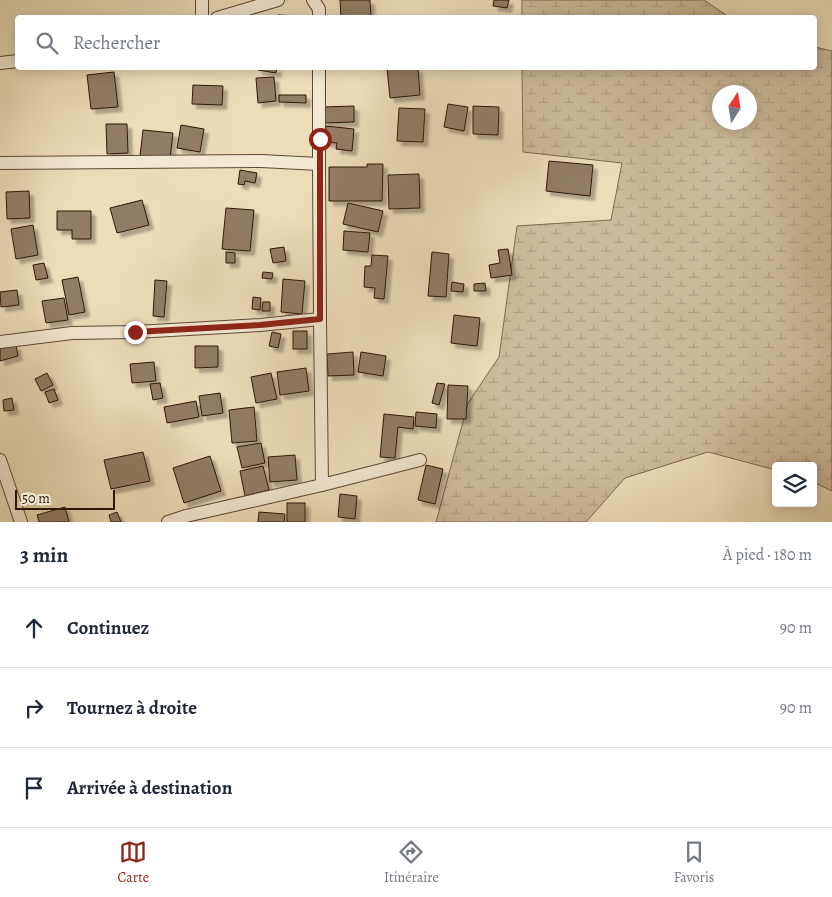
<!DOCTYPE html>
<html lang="fr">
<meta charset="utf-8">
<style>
body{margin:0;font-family:Alegreya,serif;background:#f6f6f7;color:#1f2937}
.controls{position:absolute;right:15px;bottom:15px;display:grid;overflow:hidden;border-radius:5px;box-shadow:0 2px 12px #0003}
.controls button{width:45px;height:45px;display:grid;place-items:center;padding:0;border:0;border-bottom:1px solid #e0e1e3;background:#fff;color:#1f2937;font:25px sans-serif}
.compass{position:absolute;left:712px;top:85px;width:45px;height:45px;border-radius:50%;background:#fff;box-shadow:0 2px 12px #0003;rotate:12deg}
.scale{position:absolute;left:15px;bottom:12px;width:100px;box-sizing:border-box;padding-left:5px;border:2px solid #2f1605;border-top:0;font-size:14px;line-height:18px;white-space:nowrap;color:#2f1605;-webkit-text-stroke:4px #f3e9d2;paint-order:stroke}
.stop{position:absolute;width:15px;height:15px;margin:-11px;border:4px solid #8f2418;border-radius:50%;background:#fff}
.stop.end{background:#8f2418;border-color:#fff;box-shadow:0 1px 5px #0008}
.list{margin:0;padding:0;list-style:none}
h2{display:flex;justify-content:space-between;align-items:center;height:65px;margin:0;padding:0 20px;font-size:21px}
h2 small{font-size:16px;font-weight:400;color:#747a83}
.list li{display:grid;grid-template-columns:32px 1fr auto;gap:15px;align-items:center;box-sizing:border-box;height:80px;padding:0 20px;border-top:1px solid #e0e1e3}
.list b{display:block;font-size:19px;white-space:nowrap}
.list em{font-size:16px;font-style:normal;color:#747a83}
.icon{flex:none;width:28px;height:28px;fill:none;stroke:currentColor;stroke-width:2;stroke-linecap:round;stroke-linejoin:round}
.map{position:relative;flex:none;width:832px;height:522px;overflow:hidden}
.search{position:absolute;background:#fff;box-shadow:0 2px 12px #0003;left:15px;right:15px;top:15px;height:55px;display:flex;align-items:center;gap:12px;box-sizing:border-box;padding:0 18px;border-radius:5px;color:#747a83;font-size:19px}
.sheet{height:305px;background:#fff}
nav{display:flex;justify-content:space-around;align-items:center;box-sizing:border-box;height:70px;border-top:1px solid #e0e1e3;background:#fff;font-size:14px;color:#747a83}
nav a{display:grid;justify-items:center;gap:2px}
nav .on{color:#8f2418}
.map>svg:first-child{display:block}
.wetland{fill:url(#wetland-marsh);stroke:#7e6850;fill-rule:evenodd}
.building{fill:#917d63;stroke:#2f1605;filter:url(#shadow)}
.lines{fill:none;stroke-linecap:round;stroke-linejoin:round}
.minor-casing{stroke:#5e4832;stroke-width:14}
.minor{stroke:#f3e9d2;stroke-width:12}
.route{stroke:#8f2418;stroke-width:6}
</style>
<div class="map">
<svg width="832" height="522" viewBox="0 0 832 522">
<defs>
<pattern id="wetland-marsh" width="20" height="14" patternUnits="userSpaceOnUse" patternTransform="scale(1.25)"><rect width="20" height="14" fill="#ccbb9a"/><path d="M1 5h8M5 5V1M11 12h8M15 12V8" fill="none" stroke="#b0a083"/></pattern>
<filter id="shadow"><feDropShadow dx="4.5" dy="4.5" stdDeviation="1" flood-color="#0004"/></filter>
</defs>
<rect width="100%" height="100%" fill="#ecddb9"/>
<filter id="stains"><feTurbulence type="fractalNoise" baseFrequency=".004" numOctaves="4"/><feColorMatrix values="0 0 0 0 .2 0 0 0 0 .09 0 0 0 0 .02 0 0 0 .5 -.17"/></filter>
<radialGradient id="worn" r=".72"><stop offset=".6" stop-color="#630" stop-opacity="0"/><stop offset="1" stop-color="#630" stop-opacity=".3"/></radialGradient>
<!-- wetland -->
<g class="wetland">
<path d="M522,0H704L729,17H522Z"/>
<path d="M815,47L832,51V491L813,482V466H776V470L708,452L625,478L586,522H436L468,403L499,357L517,226L611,220L622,163L523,152L522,68H814ZM720,92H750V122H720Z"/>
</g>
<!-- building -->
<g class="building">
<path d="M340,0H370L371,18H341Z"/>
<path d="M494,0H509L507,8L493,6Z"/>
<path d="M278,15L303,16V18H278Z"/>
<path d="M258,68H277L276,73L258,70Z"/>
<path d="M387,68H418L420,95L390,98Z"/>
<path d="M114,72L118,107L91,109L87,75Z"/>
<path d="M274,77L276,101L258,103L256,78Z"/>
<path d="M193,85L223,86L222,105L192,104Z"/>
<path d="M279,95H306V103L279,102Z"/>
<path d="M448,104L468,107L464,131L444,127Z"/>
<path d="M354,106V122L323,123V107Z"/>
<path d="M473,106L499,107L498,135L473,134Z"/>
<path d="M399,108L425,109L423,142L397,141Z"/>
<path d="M106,124H127L128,153L107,154Z"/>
<path d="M181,125L204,129L200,152L177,148Z"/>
<path d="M326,126L354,129L352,151L336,149L337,143L325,142Z"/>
<path d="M143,130L173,133L170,159L140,156Z"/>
<path d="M549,161L593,165L590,196L546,191Z"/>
<path d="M367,164H383L382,201H329V167H367Z"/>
<path d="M240,170L257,173L255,183L245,181L244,185L238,184Z"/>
<path d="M419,174L420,208L389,209L388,175Z"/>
<path d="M29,191L30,218L7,219L6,192Z"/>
<path d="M142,200L149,225L117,233L110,208Z"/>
<path d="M348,203L383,211L378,232L343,224Z"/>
<path d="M226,208L254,210L250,251L222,249Z"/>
<path d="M57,211H91V239H72V230H57Z"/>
<path d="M33,225L38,255L16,259L11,229Z"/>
<path d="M344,231L370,233L368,252L343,250Z"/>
<path d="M284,247L286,261L273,263L270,249Z"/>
<path d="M508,249L512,275L491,278L489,265L500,263L498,250Z"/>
<path d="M226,252L235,253V263H226Z"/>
<path d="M432,252L449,254L446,297L428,296Z"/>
<path d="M372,255L388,256L384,299L374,298L375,288L364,287L365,266H371Z"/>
<path d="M44,263L48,278L36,280L33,265Z"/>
<path d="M263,272L273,273L272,279L262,278Z"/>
<path d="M78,277L85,312L69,315L62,280Z"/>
<path d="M283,279L305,281L302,314L281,312Z"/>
<path d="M155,280L167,281L164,317L153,316Z"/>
<path d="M452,282L464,284L463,292L451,291Z"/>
<path d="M485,283L486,291H474V284Z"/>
<path d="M17,290L19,305L1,307L0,292Z"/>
<path d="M253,297L261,298L260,310L252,309Z"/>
<path d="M64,298L68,320L46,323L42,301Z"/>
<path d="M263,302H270V311H262Z"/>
<path d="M454,315L480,318L477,346L451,343Z"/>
<rect x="293" y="331" width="14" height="18"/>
<path d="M272,332L281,334L278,348L269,346Z"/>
<path d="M16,345L18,356L0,361V349Z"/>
<path d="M195,346H218V367L195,368Z"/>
<path d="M353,352L354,375L328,376L327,354Z"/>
<path d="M361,352L386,356L383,376L358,372Z"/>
<path d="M154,362L156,381L132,383L130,364Z"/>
<path d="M306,368L309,391L280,395L277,372Z"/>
<path d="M47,373L53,385L41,391L35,379Z"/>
<path d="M271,373L277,399L256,403L251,377Z"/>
<path d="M160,383L163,398L153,400L150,384Z"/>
<path d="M437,383L445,384L439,405L432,403Z"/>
<path d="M448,385L468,386L466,419H447Z"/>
<path d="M54,389L58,400L49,403L45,392Z"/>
<path d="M220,393L223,413L202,416L199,396Z"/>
<path d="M12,398L14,410L4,411L3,400Z"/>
<path d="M196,401L199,417L167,423L164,407Z"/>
<path d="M254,407L257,441L232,443L229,410Z"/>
<path d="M416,412L437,414L436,428L415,426Z"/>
<path d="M384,414L414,417L413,429L398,427L395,458L380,457Z"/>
<path d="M261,443L265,463L242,468L237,447Z"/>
<path d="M143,452L150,481L111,489L104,460Z"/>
<path d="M295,455L297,480L270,482L268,457Z"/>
<path d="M210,456L221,491L184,503L173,468Z"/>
<path d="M426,465L443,469L435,504L418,500Z"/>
<path d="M263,466L269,490L245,496L240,471Z"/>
<path d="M340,494L357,496L355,519L338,517Z"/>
<rect x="287" y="503" width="18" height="19"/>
<path d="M65,507L69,522H39L37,515Z"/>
<path d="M117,512L121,522H111L109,515Z"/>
<path d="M259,512L285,514L284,522H258Z"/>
</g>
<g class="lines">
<!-- minor casing -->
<g class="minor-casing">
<g id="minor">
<path d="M202,0V18"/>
<path d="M313,0L319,9V18"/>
<path d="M217,18L278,0"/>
<path d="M0,63L18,61"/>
<path d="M0,163L261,161L319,164V68"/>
<path d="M319,164L320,319L322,485"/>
<path d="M0,342L72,333L135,332L260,325L320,319"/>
<path d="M0,460L21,522"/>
<path d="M168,522L186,516L322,485L420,460"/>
</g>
</g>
<!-- minor -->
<use href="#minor" class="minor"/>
</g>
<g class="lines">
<!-- route -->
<path class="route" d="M135,332L260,325L320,319V139"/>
</g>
<rect width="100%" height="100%" filter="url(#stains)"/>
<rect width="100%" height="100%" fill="url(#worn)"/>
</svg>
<div class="controls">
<button><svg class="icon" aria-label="layers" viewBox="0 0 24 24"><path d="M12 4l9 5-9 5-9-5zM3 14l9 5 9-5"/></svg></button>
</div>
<svg class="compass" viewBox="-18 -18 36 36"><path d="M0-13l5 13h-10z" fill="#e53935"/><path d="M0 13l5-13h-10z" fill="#747a83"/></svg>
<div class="scale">50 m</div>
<div class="stop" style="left:320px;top:139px"></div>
<div class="stop end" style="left:135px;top:332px"></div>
<div class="search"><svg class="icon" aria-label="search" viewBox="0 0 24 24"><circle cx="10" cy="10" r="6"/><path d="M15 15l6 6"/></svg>Rechercher</div>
</div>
<section class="sheet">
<h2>3 min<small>À pied · 180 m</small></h2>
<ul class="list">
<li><svg class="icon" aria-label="ahead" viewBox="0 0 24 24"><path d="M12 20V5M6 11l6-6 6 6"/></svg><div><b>Continuez</b></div><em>90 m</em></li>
<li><svg class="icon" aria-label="right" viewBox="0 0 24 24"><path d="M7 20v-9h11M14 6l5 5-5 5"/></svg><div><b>Tournez à droite</b></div><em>90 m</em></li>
<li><svg class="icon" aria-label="arrive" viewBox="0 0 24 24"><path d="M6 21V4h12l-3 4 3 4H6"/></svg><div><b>Arrivée à destination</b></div></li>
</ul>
</section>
<nav>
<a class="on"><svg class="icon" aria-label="map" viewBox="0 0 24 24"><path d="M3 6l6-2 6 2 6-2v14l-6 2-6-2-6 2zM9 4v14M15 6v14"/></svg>Carte</a>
<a><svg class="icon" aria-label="directions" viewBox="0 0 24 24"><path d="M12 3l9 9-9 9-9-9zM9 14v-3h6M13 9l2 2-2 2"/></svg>Itinéraire</a>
<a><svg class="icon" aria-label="saved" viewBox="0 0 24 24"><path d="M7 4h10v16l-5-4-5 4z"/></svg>Favoris</a>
</nav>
